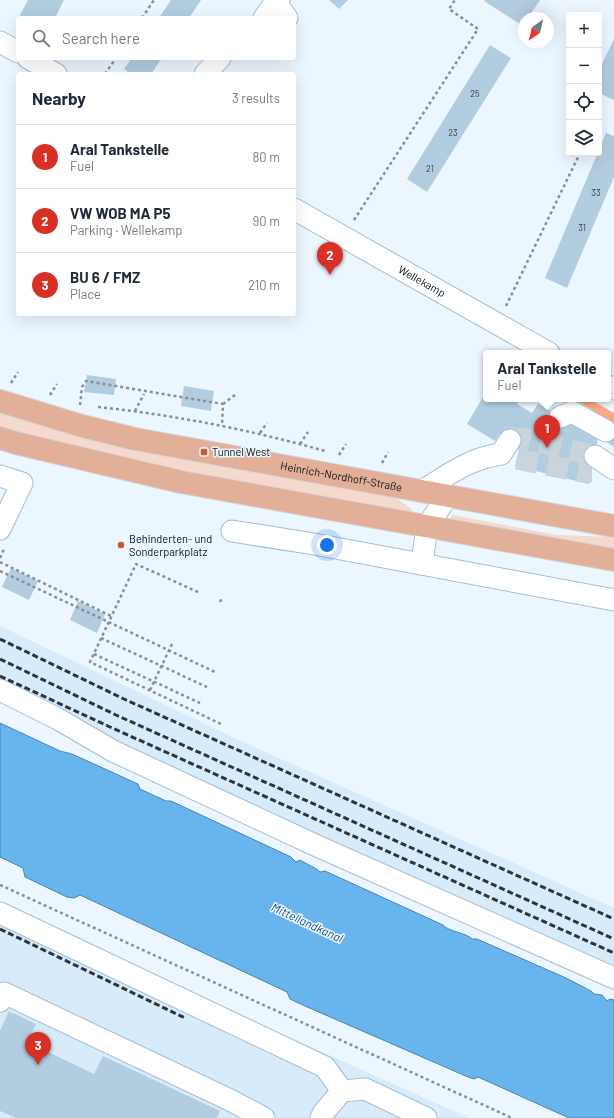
<!DOCTYPE html>
<meta charset="utf-8">
<style>
body{margin:0;font-family:Barlow,sans-serif;background:#f6f6f7;color:#1f2937}
.controls{position:absolute;right:12px;top:12px;display:grid;overflow:hidden;border-radius:4px;box-shadow:0 4px 16px #0002}
.controls button{width:36px;height:36px;display:grid;place-items:center;padding:0;border:0;border-bottom:1px solid #e0e1e3;background:#fff;color:#1f2937;font:20px sans-serif}
.compass{position:absolute;left:518px;top:12px;width:36px;height:36px;border-radius:50%;background:#fff;box-shadow:0 4px 16px #0002;rotate:214deg}
.you{position:absolute;left:327px;top:545px;width:14px;height:14px;margin:-10px;border:3px solid #fff;border-radius:50%;background:#1a73e8;box-shadow:0 0 0 6px #1a73e833}
.badge{display:grid;place-items:center;width:26px;height:26px;border-radius:50%;background:#d93025;color:#fff;font-size:13px;font-weight:700}
.pin{position:absolute;translate:-50% -33px;filter:drop-shadow(0 1px 2px #0008)}
.pin::after{content:'';position:absolute;top:21px;width:14px;height:12px;background:inherit;clip-path:polygon(0 0,100% 0,50% 100%)}
.popup{position:absolute;left:483px;top:350px;width:128px;height:52px;box-sizing:border-box;display:grid;place-content:center;border-radius:4px;background:#fff;filter:drop-shadow(0 1px 3px #0005);font-size:13px;white-space:nowrap;color:#747a83}
.popup b{font-size:15px;color:#1f2937}
.popup::after{content:'';position:absolute;left:50%;top:100%;margin-left:-8px;border:8px solid transparent;border-top-color:#fff}
.list{margin:0;padding:0;list-style:none}
h2{display:flex;justify-content:space-between;align-items:center;height:52px;margin:0;padding:0 16px;font-size:17px}
h2 small{font-size:13px;font-weight:400;color:#747a83}
.list li{display:grid;grid-template-columns:26px 1fr auto;gap:12px;align-items:center;box-sizing:border-box;height:64px;padding:0 16px;border-top:1px solid #e0e1e3}
.list b{display:block;font-size:15px;white-space:nowrap}
.list p{margin:0;font-size:13px;white-space:nowrap;color:#747a83}
.list em{font-size:13px;font-style:normal;color:#747a83}
.icon{flex:none;width:22px;height:22px;fill:none;stroke:currentColor;stroke-width:2;stroke-linecap:round;stroke-linejoin:round}
.map{position:relative;flex:none;width:614px;height:1118px;overflow:hidden}
.search{position:absolute;background:#fff;box-shadow:0 4px 16px #0002;left:16px;top:16px;width:280px;height:44px;display:flex;align-items:center;gap:10px;box-sizing:border-box;padding:0 14px;border-radius:4px;color:#747a83;font-size:15px}
.panel{position:absolute;background:#fff;box-shadow:0 4px 16px #0002;left:16px;top:72px;width:280px;height:244px;border-radius:4px}
.map>svg:first-child{display:block}
.built{fill:#d7ebfa}
.green{fill:#f5d9cd}
.forest{fill:#fda884}
.water{fill:#68b5ee;stroke:#4b84ae}
.building{fill:#b2cce0}
.lines{fill:none;stroke-linecap:round;stroke-linejoin:round}
.minor-tunnel{stroke:#cad4dc;stroke-width:21;stroke-dasharray:21 10;stroke-linecap:butt}
.minor-casing{stroke:#a4bed2;stroke-width:23}
.major-casing{stroke:#d3d4d5;stroke-width:24}
.path{stroke:#879098;stroke-width:2.5;stroke-dasharray:3 3;stroke-linecap:butt}
.minor{stroke:#fff;stroke-width:21}
.major{stroke:#e2af98;stroke-width:22}
.rail{stroke:#2c353d;stroke-width:3;stroke-dasharray:6 3;stroke-linecap:butt}
.poi-dot{fill:#c45e2d;stroke:#ecf6ff;stroke-width:1.5}
.labels{text-anchor:middle;stroke-width:3;stroke-linejoin:round;paint-order:stroke}
.number-label{font-size:9px;fill:#32404a}
.street-label{font-size:11px;fill:#081118;stroke:#ecf6ff}
.poi-label{font-size:11px;fill:#081118;stroke:#ecf6ff;text-anchor:start}
.water-label{font-size:12px;font-style:italic;fill:#164f75;stroke:#ecf6ff}
</style>
<div class="map">
<svg width="614" height="1118" viewBox="0 0 614 1118">
<rect width="100%" height="100%" fill="#ecf6ff"/>
<!-- built -->
<g class="built">
<path d="M0,626L243,742L614,908V967L255,807L0,686Z"/>
<path d="M0,902L217,1005L469,1118H0Z"/>
</g>
<!-- green -->
<g class="green">
<path d="M0,413L77,435L187,460L393,496L412,509L411,513L183,472L74,448L0,427Z"/>
<path d="M452,515L557,535L614,537V549L451,520Z"/>
</g>
<!-- forest -->
<path class="forest" d="M574,399H589L614,413V423Z"/>
<!-- water -->
<path class="water" d="M0,723L60,751L72,754L138,784L140,789L166,801H171L291,857L296,862L300,860C306,864 317,868 320,872L325,871L443,925C449,932 467,933 472,939H477L566,978L591,991L594,994L602,995L607,1001L610,999L614,1000V1118H569L478,1077L474,1079L468,1077L305,1006L290,999L287,992L80,895L74,898L67,897L25,877L23,868L0,857Z"/>
<!-- building -->
<g class="building">
<path d="M28,0H64L55,18H20L19,17Z"/>
<path d="M171,0H201L189,18H159Z"/>
<path d="M329,0H348L339,9Z"/>
<path d="M485,0H540L528,18H524L523,26L484,1Z"/>
<path d="M614,39V100L599,93V70Z"/>
<path d="M490,45L511,58L427,192L407,179Z"/>
<path d="M132,58H162L151,74H131L124,69Z"/>
<path d="M606,133L614,136V177L567,288L545,278Z"/>
<path d="M87,375L116,379L114,395L84,392Z"/>
<path d="M184,386L214,391L211,411L181,406Z"/>
<path d="M486,392V399H520L517,404L532,413L538,404L598,438L589,484L515,466L520,446L500,434L495,441L467,424Z"/>
<path d="M614,427V447L601,438Z"/>
<path d="M11,568L38,581L29,600L2,587Z"/>
<path d="M78,601L105,614L97,633L70,620Z"/>
<path d="M9,1011L36,1024L27,1042L94,1074L103,1056L220,1111L217,1118H16L0,1111V1031Z"/>
</g>
<g class="lines">
<!-- minor-tunnel -->
<g class="minor-tunnel">
<path d="M510,440L523,438L595,456"/>
<path d="M517,459L582,472H592"/>
</g>
<!-- minor casing -->
<g class="minor-casing">
<g id="minor">
<path d="M274,0L287,18"/>
<path d="M264,18L275,3L279,0"/>
<path d="M0,42L18,52"/>
<path d="M28,58L56,74"/>
<path d="M205,74L220,58"/>
<path id="s1" d="M294,209L549,353"/>
<path d="M608,386L614,389"/>
<path d="M560,417L572,412L606,431"/>
<path d="M595,456L614,469"/>
<path d="M0,476L22,483L0,529"/>
<path d="M422,491C448,475 470,458 501,454L510,440"/>
<path d="M232,531L314,544L614,600"/>
<path d="M422,564L427,526L448,496"/>
<path d="M0,690L58,719L113,751L315,845L614,978"/>
<path d="M0,913L325,1067L342,1091"/>
<path d="M0,1001L4,993L230,1100L264,1118"/>
<path d="M321,1118L324,1112L342,1091L365,1089L426,1118"/>
</g>
</g>
<!-- major casing -->
<g class="major-casing">
<g id="major">
<path id="s2" d="M0,401L82,426L135,439L614,526"/>
<path d="M0,438L16,443L181,482L614,560"/>
</g>
</g>
<!-- path -->
<g class="path">
<path d="M142,18L154,0"/>
<path d="M105,74L116,58"/>
<path d="M354,220L478,29L449,9L455,0"/>
<path d="M506,306L580,153"/>
<path d="M11,383L18,372"/>
<path d="M50,395L57,384"/>
<path d="M223,404L235,395"/>
<path d="M80,405L82,387L86,381L223,404L222,426"/>
<path d="M98,407C175,415 251,430 325,451"/>
<path d="M135,411L144,394"/>
<path d="M260,433L267,423"/>
<path d="M300,444L308,432"/>
<path d="M339,455L346,444"/>
<path d="M382,463L388,452"/>
<path d="M0,558L4,549"/>
<path d="M0,562L111,616"/>
<path d="M0,571L215,672"/>
<path d="M198,592L136,564L90,662L221,724"/>
<path d="M220,602L222,598"/>
<path d="M101,638L207,687"/>
<path d="M94,654L200,703"/>
<path d="M150,690L173,642"/>
<path d="M0,885L512,1118"/>
</g>
<!-- minor -->
<use href="#minor" class="minor"/>
<!-- major -->
<use href="#major" class="major"/>
<!-- rail -->
<g class="rail">
<path d="M0,639L124,699L614,919"/>
<path d="M0,659L116,715L614,939"/>
<path d="M0,676L110,727L614,953"/>
<path d="M0,929L185,1018"/>
</g>
</g>
<!-- markers -->
<g class="poi-dot">
<rect x="200" y="448" width="8" height="8" rx="2"/>
<circle cx="121" cy="545" r="4"/>
</g>
<g class="labels">
<!-- number labels -->
<g class="number-label">
<text x="475" y="97">25</text>
<text x="453" y="136">23</text>
<text x="430" y="172">21</text>
<text x="596" y="196">33</text>
<text x="582" y="231">31</text>
</g>
<!-- street labels -->
<g class="street-label">
<text dy="4" stroke="none"><textPath href="#s1" startOffset="147">Wellekamp</textPath></text>
<text dy="4" stroke="none"><textPath href="#s2" startOffset="350">Heinrich-Nordhoff-Straße</textPath></text>
</g>
<!-- poi labels -->
<g class="poi-label">
<text x="212" y="456">Tunnel West</text>
<text x="129" y="543">Behinderten- und<tspan x="129" dy="13">Sonderparkplatz</tspan></text>
</g>
<!-- water labels -->
<g class="water-label">
<text transform="translate(307 923) rotate(25)" y="4">Mittellandkanal</text>
</g>
</g>
</svg>
<div class="controls">
<button>+</button>
<button>−</button>
<button><svg class="icon" aria-label="locate" viewBox="0 0 24 24"><circle cx="12" cy="12" r="6"/><path d="M12 2v4M12 18v4M2 12h4M18 12h4"/></svg></button>
<button><svg class="icon" aria-label="layers" viewBox="0 0 24 24"><path d="M12 4l9 5-9 5-9-5zM3 14l9 5 9-5"/></svg></button>
</div>
<svg class="compass" viewBox="-18 -18 36 36"><path d="M0-13l5 13h-10z" fill="#e53935"/><path d="M0 13l5-13h-10z" fill="#747a83"/></svg>
<div class="you"></div>
<div class="pin badge" style="left:547px;top:448px">1</div>
<div class="popup"><b>Aral Tankstelle</b>Fuel</div>
<div class="pin badge" style="left:330px;top:275px">2</div>
<div class="pin badge" style="left:38px;top:1065px">3</div>
<div class="search"><svg class="icon" aria-label="search" viewBox="0 0 24 24"><circle cx="10" cy="10" r="6"/><path d="M15 15l6 6"/></svg>Search here</div>
<section class="panel">
<h2>Nearby<small>3 results</small></h2>
<ul class="list">
<li><span class="badge">1</span><div><b>Aral Tankstelle</b><p>Fuel</p></div><em>80 m</em></li>
<li><span class="badge">2</span><div><b>VW WOB MA P5</b><p>Parking · Wellekamp</p></div><em>90 m</em></li>
<li><span class="badge">3</span><div><b>BU 6 / FMZ</b><p>Place</p></div><em>210 m</em></li>
</ul>
</section>
</div>
